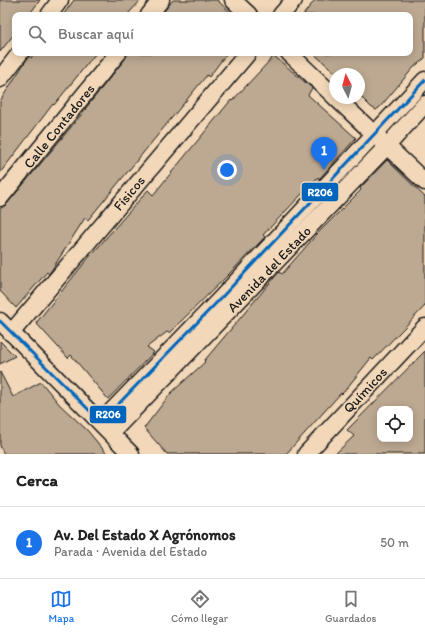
<!DOCTYPE html>
<html lang="es">
<meta charset="utf-8">
<style>
body{margin:0;font-family:Itim,sans-serif;background:#f2f2f2;color:#222}
.controls{position:absolute;right:12px;bottom:12px;display:grid;overflow:hidden;border-radius:8px;box-shadow:0 2px 10px #0003}
.controls button{width:36px;height:36px;display:grid;place-items:center;padding:0;border:0;border-bottom:1px solid #e0e0e0;background:#fff;color:#222;font:20px sans-serif}
.compass{position:absolute;left:329px;top:68px;width:36px;height:36px;border-radius:50%;background:#fff;box-shadow:0 2px 10px #0003;rotate:354deg}
.you{position:absolute;left:227px;top:170px;width:14px;height:14px;margin:-10px;border:3px solid #fff;border-radius:50%;background:#1a73e8;box-shadow:0 0 0 6px #1a73e833}
.badge{display:grid;place-items:center;width:26px;height:26px;border-radius:50%;background:#1a73e8;color:#fff;font-size:13px;font-weight:700}
.pin{position:absolute;translate:-50% -33px;filter:drop-shadow(0 1px 2px #0008)}
.pin::after{content:'';position:absolute;top:21px;width:14px;height:12px;background:inherit;clip-path:polygon(0 0,100% 0,50% 100%)}
.list{margin:0;padding:0;list-style:none}
h2{display:flex;justify-content:space-between;align-items:center;height:52px;margin:0;padding:0 16px;font-size:17px}
h2 small{font-size:13px;font-weight:400;color:#767676}
.list li{display:grid;grid-template-columns:26px 1fr auto;gap:12px;align-items:center;box-sizing:border-box;height:72px;padding:0 16px;border-top:1px solid #e0e0e0}
.list b{display:block;font-size:15px;white-space:nowrap}
.list p{margin:0;font-size:13px;white-space:nowrap;color:#767676}
.list em{font-size:13px;font-style:normal;color:#767676}
.icon{flex:none;width:22px;height:22px;fill:none;stroke:currentColor;stroke-width:2;stroke-linecap:round;stroke-linejoin:round}
.map{position:relative;flex:none;width:425px;height:454px;overflow:hidden}
.search{position:absolute;background:#fff;box-shadow:0 2px 10px #0003;left:12px;right:12px;top:12px;height:44px;display:flex;align-items:center;gap:10px;box-sizing:border-box;padding:0 14px;border-radius:8px;color:#767676;font-size:15px}
.sheet{height:124px;background:#fff}
nav{display:flex;justify-content:space-around;align-items:center;box-sizing:border-box;height:56px;border-top:1px solid #e0e0e0;background:#fff;font-size:11px;color:#767676}
nav a{display:grid;justify-items:center;gap:2px}
nav .on{color:#1a73e8}
.map>svg:first-child{display:block}
.building{fill:#bda992;stroke:#1c1c1c;fill-rule:evenodd}
.lines{fill:none;stroke-linecap:round;stroke-linejoin:round}
.minor-casing{stroke:#1c1c1c;stroke-width:19}
.minor{stroke:#f2d8b9;stroke-width:16}
.bus-1-casing{stroke:#f2d8b9;stroke-width:6}
.bus-1{stroke:#0065bd;stroke-width:3}
.labels{text-anchor:middle;stroke-width:3;stroke-linejoin:round;paint-order:stroke}
.street-label{font-size:14px;fill:#1c1c1c;stroke:#f2d8b9}
.line-badge{stroke:#f2d8b9;stroke-width:1.5}
.badge-label{font-size:11px;text-anchor:middle;font-weight:bold;fill:#fff}
</style>
<div class="map">
<svg width="425" height="454" viewBox="0 0 425 454">
<rect width="100%" height="100%" fill="#f2d8b9"/>
<filter id="ink" filterUnits="userSpaceOnUse"><feTurbulence type="fractalNoise" baseFrequency=".025" numOctaves="2"/><feDisplacementMap in="SourceGraphic" scale="8" xChannelSelector="R" yChannelSelector="G"/><feConvolveMatrix kernelMatrix="1 2 1 2 8 2 1 2 1" color-interpolation-filters="sRGB"/></filter>
<g filter="url(#ink)">
<!-- building -->
<g class="building">
<path d="M0,0H40L29,15H15V33L0,52Z"/>
<path d="M74,0H141L127,15H63Z"/>
<path d="M173,0H217L233,15H161Z"/>
<path d="M315,0H425V58L414,67L380,107L376,110L371,107L359,95V74H337L313,53H410V15H303Z"/>
<path d="M34,53H96L54,105L53,104L0,173V101L29,56L31,58Z"/>
<path d="M128,53H227L209,77L207,75L88,220L85,218L51,271L49,274L47,272L16,308L0,291V209L7,204L86,109H85L125,59Z"/>
<path d="M274,56L312,88L308,95L356,138L319,179L318,177L263,235L265,237L228,275L169,333L167,332L147,347L154,352L108,399L71,355L68,358L36,323L86,261L148,190L153,195L231,100L232,101Z"/>
<path d="M387,160L425,197V306L373,360L371,358L342,394L341,393L286,454H167L144,428L171,393L205,362L204,361L279,272L282,274L317,234L361,190L360,188Z"/>
<path d="M0,341L15,356L0,364Z"/>
<path d="M425,351V454H335L354,436L347,430ZM380,409H410V439H380Z"/>
<path d="M0,372L13,397L41,382L60,405L87,430L107,454H4L0,446Z"/>
</g>
<g class="lines">
<!-- minor casing -->
<g class="minor-casing">
<g id="minor">
<path d="M233,0L249,15"/>
<path d="M49,15L60,0"/>
<path d="M149,15L161,0"/>
<path d="M281,15L294,0"/>
<path d="M289,53L335,97"/>
<path d="M0,79L20,53"/>
<path d="M336,98L425,182"/>
<path d="M0,198L118,53"/>
<path d="M0,321L131,454"/>
<path d="M11,333L248,53"/>
<path d="M101,422L222,297L425,80"/>
<path d="M111,433L387,146L425,104"/>
<path d="M306,454L425,327"/>
</g>
</g>
<!-- minor -->
<use href="#minor" class="minor"/>
<!-- bus-1 casing -->
<g class="bus-1-casing">
<path id="bus-1" d="M0,321L101,422L222,297L425,80"/>
</g>
<!-- bus-1 -->
<use href="#bus-1" class="bus-1"/>
</g>
</g>
<g class="labels">
<!-- street labels -->
<g class="street-label">
<text transform="translate(59 126) rotate(-51)" y="5">Calle Contadores</text>
<text transform="translate(129 193) rotate(-50)" y="5">Físicos</text>
<text transform="translate(269 269) rotate(-46)" y="5">Avenida del Estado</text>
<text transform="translate(365 390) rotate(-47)" y="5">Químicos</text>
</g>
</g>
<g class="line-badge">
<rect x="301" y="182" width="38" height="20" rx="4" fill="#0065bd"/>
<rect x="89" y="405" width="38" height="19" rx="4" fill="#0065bd"/>
</g>
<g class="badge-label">
<text x="320" y="196">R206</text>
<text x="108" y="418">R206</text>
</g>
</svg>
<div class="controls">
<button><svg class="icon" aria-label="locate" viewBox="0 0 24 24"><circle cx="12" cy="12" r="6"/><path d="M12 2v4M12 18v4M2 12h4M18 12h4"/></svg></button>
</div>
<svg class="compass" viewBox="-18 -18 36 36"><path d="M0-13l5 13h-10z" fill="#e53935"/><path d="M0 13l5-13h-10z" fill="#767676"/></svg>
<div class="you"></div>
<div class="pin badge" style="left:324px;top:170px">1</div>
<div class="search"><svg class="icon" aria-label="search" viewBox="0 0 24 24"><circle cx="10" cy="10" r="6"/><path d="M15 15l6 6"/></svg>Buscar aquí</div>
</div>
<section class="sheet">
<h2>Cerca<small></small></h2>
<ul class="list">
<li><span class="badge">1</span><div><b>Av. Del Estado X Agrónomos</b><p>Parada · Avenida del Estado</p></div><em>50 m</em></li>
</ul>
</section>
<nav>
<a class="on"><svg class="icon" aria-label="map" viewBox="0 0 24 24"><path d="M3 6l6-2 6 2 6-2v14l-6 2-6-2-6 2zM9 4v14M15 6v14"/></svg>Mapa</a>
<a><svg class="icon" aria-label="directions" viewBox="0 0 24 24"><path d="M12 3l9 9-9 9-9-9zM9 14v-3h6M13 9l2 2-2 2"/></svg>Cómo llegar</a>
<a><svg class="icon" aria-label="saved" viewBox="0 0 24 24"><path d="M7 4h10v16l-5-4-5 4z"/></svg>Guardados</a>
</nav>
